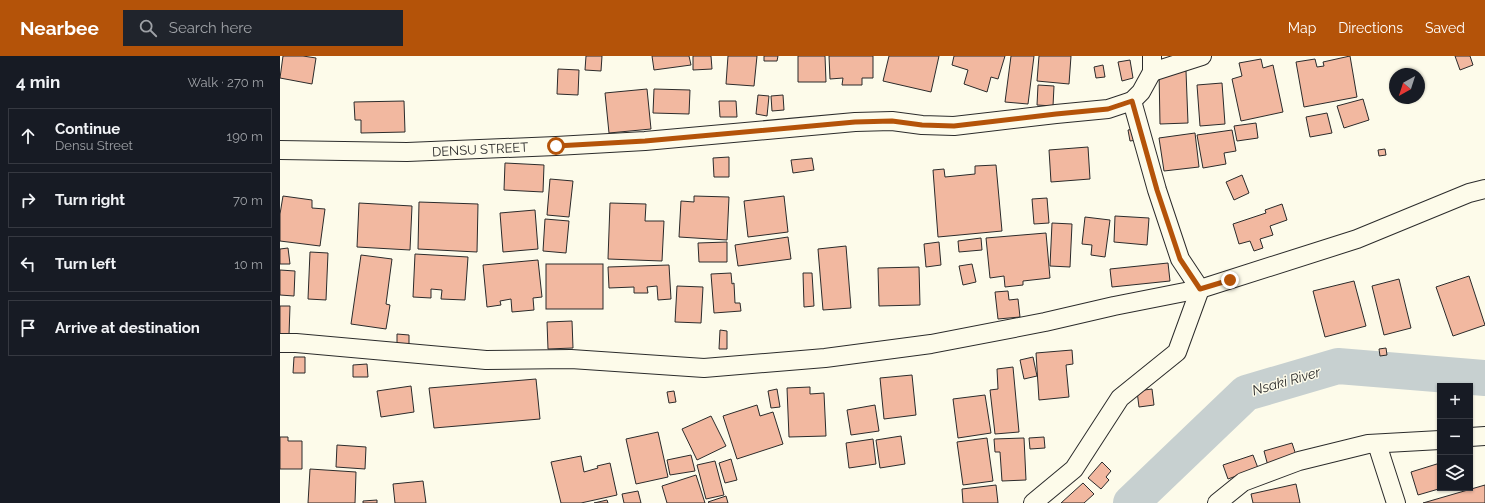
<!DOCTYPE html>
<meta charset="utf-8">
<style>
body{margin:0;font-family:Raleway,sans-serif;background:#20242c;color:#f1f3f6}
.controls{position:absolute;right:12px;bottom:12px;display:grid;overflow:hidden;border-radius:0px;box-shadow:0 1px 3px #0004}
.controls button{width:36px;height:36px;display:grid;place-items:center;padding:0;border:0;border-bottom:1px solid #363941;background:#171b24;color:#f1f3f6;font:20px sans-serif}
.compass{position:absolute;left:1109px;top:12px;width:36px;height:36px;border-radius:50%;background:#171b24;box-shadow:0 1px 3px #0004;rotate:219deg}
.stop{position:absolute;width:12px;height:12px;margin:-9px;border:3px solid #b45309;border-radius:50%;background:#fff}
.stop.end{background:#b45309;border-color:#fff;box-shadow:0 1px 4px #0008}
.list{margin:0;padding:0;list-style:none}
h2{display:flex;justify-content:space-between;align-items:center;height:52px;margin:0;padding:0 16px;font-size:17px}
h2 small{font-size:13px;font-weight:400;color:#9ea1a6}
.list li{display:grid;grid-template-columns:26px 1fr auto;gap:12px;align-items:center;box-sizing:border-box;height:56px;margin:0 8px 8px;padding:0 8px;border:1px solid #363941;border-radius:0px}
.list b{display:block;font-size:15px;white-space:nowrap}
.list p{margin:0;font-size:13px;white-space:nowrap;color:#9ea1a6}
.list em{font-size:13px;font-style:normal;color:#9ea1a6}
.icon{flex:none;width:22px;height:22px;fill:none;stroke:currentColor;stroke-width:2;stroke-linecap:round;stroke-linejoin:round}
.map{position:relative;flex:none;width:1205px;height:447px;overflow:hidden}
header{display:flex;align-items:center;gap:24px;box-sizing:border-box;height:56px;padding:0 20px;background:#b45309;color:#fff}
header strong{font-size:19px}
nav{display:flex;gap:22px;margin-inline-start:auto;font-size:14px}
.search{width:280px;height:36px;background:#20242c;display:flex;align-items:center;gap:10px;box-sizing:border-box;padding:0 14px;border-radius:0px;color:#9ea1a6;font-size:15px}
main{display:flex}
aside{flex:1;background:#171b24}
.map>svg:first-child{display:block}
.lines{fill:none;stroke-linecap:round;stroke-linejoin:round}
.river{stroke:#c7d0d0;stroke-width:36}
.building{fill:#f2b8a0;stroke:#2b2b2b}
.street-casing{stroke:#2b2b2b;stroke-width:20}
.street{stroke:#fdfbea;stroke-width:18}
.route{stroke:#b45309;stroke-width:5}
.labels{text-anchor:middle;stroke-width:3;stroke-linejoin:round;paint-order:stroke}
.street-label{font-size:13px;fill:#2b2b2b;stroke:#fdfbea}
.water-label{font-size:14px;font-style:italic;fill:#2b2b2b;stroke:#fdfbea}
</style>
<header>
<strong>Nearbee</strong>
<div class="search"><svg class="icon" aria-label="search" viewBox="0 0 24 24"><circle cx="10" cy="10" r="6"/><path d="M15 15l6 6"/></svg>Search here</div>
<nav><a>Map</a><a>Directions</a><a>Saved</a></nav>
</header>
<main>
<aside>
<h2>4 min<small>Walk · 270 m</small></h2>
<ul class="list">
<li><svg class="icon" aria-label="ahead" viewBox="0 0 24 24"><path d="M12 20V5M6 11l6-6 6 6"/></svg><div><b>Continue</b><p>Densu Street</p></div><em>190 m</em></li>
<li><svg class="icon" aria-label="right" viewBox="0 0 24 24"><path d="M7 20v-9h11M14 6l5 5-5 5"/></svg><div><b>Turn right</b></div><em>70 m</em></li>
<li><svg class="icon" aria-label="left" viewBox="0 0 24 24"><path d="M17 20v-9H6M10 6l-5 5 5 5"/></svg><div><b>Turn left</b></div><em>10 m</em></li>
<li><svg class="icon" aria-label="arrive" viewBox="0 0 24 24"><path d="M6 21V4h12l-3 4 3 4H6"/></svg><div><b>Arrive at destination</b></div></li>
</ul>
</aside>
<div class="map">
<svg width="1205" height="447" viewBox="0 0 1205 447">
<rect width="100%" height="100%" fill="#fdfbea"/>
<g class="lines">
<!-- river -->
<path class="river" d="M851,447L966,337L1058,310L1205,322"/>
</g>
<!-- building -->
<g class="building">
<path d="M3,0H23L36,2L32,28L0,22Z"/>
<path d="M306,0H322L321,15L305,14Z"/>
<path d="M372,0H409L411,9L374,14Z"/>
<path d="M413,0H431L432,13L413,14Z"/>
<path d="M448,0H477L474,30L446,28Z"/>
<path d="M484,0H498L497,5H484Z"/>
<path d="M518,0H545L546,26H518Z"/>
<path d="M549,0H593V22H582V29H562L563,22L550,23Z"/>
<path d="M609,0H659L651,36L603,25Z"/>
<path d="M674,0H725L718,23L711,21L707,36L684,28L688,14L672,9Z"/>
<path d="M731,0H754L748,48L725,46Z"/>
<path d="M759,0H791L789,28L757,25Z"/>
<path d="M1070,0L1077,41L1024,51L1016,6L1035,3L1037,11L1044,10L1043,6Z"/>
<path d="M1175,0H1190L1193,9L1180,14Z"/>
<path d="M981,3L983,12L993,9L1003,56L961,65L952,23L962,20L959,7Z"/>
<path d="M850,4L853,22L842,25L838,6Z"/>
<path d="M823,9L825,21L816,22L814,11Z"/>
<path d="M278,13L299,14L298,39L277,38Z"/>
<path d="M879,15H906L908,67L880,68Z"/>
<path d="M942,27L945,68L920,70L917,29Z"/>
<path d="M758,29L774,30L773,50L757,49Z"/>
<path d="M367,33L371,73L329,77L325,37Z"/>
<path d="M374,33L410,34L409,58L373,57Z"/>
<path d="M478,39L489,40L487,60L476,58Z"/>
<path d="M503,39L504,54L492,55L491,40Z"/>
<path d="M1083,43L1089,64L1064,72L1057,50Z"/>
<path d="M124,45L125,76L81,77V64H75L74,46Z"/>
<path d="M439,45H456L457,61H440Z"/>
<path d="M1047,57L1052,77L1030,81L1026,61Z"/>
<path d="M976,67L978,82L957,85L954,70Z"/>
<path d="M855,73L857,84L850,85L848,74Z"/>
<path d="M952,74L956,95L944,97L946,108L923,112L917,79Z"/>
<path d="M915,77L919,111L884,115L879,82Z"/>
<path d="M808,91L810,123L771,126L769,94Z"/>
<path d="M1105,93L1106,99L1099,100L1098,94Z"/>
<path d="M449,101V121H434L433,102Z"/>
<path d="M532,102L534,114L513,117L511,104Z"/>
<path d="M225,107L264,109L263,136L224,134Z"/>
<path d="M716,109L722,175L658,181L653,114L664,113L665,121L695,118V110Z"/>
<path d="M962,119L969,137L954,144L946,126Z"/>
<path d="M270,123L293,125L289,161L267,159Z"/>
<path d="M3,140L32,144V152L45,153L40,190L0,185V158Z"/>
<path d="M414,140L449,141L447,184L399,181L401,145L414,146Z"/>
<path d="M504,140L508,176L468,181L464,145Z"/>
<path d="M767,142L769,167L754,168L752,143Z"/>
<path d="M139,146L198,148L197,196L138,193Z"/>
<path d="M79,147L132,150L130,194L77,191Z"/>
<path d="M330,147L366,148L365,165H384L382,205L328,203Z"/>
<path d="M1002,148L1007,164L990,170L993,179L980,183L983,192L974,195L970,185L959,188L953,168L986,157L985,154Z"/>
<path d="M255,154L258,193L223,196L220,157Z"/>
<path d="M835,160L869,162L867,189L834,186Z"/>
<path d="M805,161L830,164L825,201L811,199L812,189L802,188Z"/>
<path d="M265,163L289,165L286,197L263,195Z"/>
<path d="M772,167L792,168L790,211L770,210Z"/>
<path d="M766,177L770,222L743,225V229L725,231L724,220L710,222L706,182Z"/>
<path d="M508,181L511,203L458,210L455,189Z"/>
<path d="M701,182L702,194L679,196L678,185Z"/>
<path d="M447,186V206H419L418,187Z"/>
<path d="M659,186L661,209L646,211L644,188Z"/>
<path d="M566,190L571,252L543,254L538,193Z"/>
<path d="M8,192L10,208H0V193Z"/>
<path d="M30,196L48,197L46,244L28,243Z"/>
<path d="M135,198L188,201L185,244L161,243L162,234L151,233V242L133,241Z"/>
<path d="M81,199L112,203L106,248L110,249L106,273L71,268Z"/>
<path d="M258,204L262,241L253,242L254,254L232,256L231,243L220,245L221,249L207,251L203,209Z"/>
<path d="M888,207L890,225L832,231L830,213Z"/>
<rect x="266" y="208" width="57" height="45"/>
<path d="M692,208L696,226L683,229L679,210Z"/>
<path d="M389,209L391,243L378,244L377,230L367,231L368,237H354V231L329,232L328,211Z"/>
<path d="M639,211L640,249L599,250L598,212Z"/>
<path d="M0,214L15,215L14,240L0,239Z"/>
<path d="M451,217L452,228L454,227L455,247H460L461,255L434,257L431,218Z"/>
<path d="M523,217H532L534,250L524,251Z"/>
<path d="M1189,220L1205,269L1173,280L1156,231Z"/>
<path d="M1119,223L1131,272L1104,279L1092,230Z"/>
<path d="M1074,225L1086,270L1045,281L1033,235Z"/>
<path d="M397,230L423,231L421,267L395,266Z"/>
<path d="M728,235L729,244L738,243L740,261L718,263L715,236Z"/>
<path d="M0,250H10L9,279H0Z"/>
<path d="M292,265L293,292L268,293L267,266Z"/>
<path d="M440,274L447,275V293H439Z"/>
<path d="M117,278L129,279V290H117Z"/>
<path d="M1106,292L1107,299L1100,300L1099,293Z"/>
<path d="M792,294L793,308L786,309L789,341L759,344L756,297Z"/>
<path d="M14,301H25V317H13Z"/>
<path d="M753,301L757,320L744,323L740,304Z"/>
<path d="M87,308L88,321H73V309Z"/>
<path d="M733,311L739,376L715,378L710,334L718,333L717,313Z"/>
<path d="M632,319L636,359L604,363L600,322Z"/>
<path d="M256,323L260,363L154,372L149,332Z"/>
<path d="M131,330L134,356L101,361L97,335Z"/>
<path d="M530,331V338L544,337L546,380L509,381L507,332Z"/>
<path d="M497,333L500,351L491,352L488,335Z"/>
<path d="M872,333L874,349L859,351L857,335Z"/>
<path d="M394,335L396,346L389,347L387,336Z"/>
<path d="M705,339L711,377L678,382L673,343Z"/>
<path d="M477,349L480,360L493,356L503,388L457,403L443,360Z"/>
<path d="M595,349L599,375L571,379L567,354Z"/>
<path d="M431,360L446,390L417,404L402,373Z"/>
<path d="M378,376L388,421L356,428L346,383Z"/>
<path d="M621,380L625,408L600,412L596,384Z"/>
<path d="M0,381H8V385H22V413H0Z"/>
<path d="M764,381L765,392L750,393L749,382Z"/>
<path d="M707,382L713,425L683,429L677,386Z"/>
<path d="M744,382L746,424L722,425L720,396H715L714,383Z"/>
<path d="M593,383L596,408L569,412L566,387Z"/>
<path d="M1012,387L1017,402L988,410L984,395Z"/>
<path d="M57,389L86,391L85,413L56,411Z"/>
<path d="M411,399L415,415L390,419L387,404Z"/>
<path d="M973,399L978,412L948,423L943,409Z"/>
<path d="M301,400L304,416L318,412L317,410L330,407L337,439L301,447H281L271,406Z"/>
<path d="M451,403L457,424L445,427L439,407Z"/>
<path d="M435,405L444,439L426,443L417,409Z"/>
<path d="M822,406L831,415L826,421L829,424L821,433L808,422Z"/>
<path d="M1160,407V432H1162L1138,439L1131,416Z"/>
<path d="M30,413L76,416L75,447H28Z"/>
<path d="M416,419L425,447H387L382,430Z"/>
<path d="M143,425L146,447H115L113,428Z"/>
<path d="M803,427L814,438L804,447H781Z"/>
<path d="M1016,428L1020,447H973L971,438Z"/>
<path d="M716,429L718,447H683L682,433Z"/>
<path d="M1205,429V447H1143Z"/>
<path d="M358,435L361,447H344L342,438Z"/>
<path d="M446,440L448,447H429L428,446Z"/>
<path d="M97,444V447H83V445Z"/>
<path d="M327,444L328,447H314Z"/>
</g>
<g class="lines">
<!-- street casing -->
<g class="street-casing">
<g id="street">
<path d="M872,16L922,0"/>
<path d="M852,45L877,134L900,203L920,233L1077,183L1189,137L1205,133"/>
<path d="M0,94L127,96L276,90L365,85L575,66L612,65L642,69L674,70L776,58L828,53L852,45L861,36L872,16V0"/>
<path d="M0,287H16L206,304L291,303L424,312L545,302L651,288L765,266L834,250L920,233"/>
<path d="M1190,381L1205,380"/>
<path d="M1097,388L1116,447"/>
<path d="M753,447L794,413L840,342L897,296L920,233"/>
<path d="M937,447L963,426L1019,405L1088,388L1160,384"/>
</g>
</g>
<!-- street -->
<use href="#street" class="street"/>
</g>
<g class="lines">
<!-- route -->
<path class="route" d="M276,90L365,85L575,66L612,65L642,69L674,70L776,58L828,53L852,45L877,134L900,203L920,233L950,224"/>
</g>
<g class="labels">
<!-- street labels -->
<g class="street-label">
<text transform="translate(200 93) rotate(-3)" y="5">DENSU STREET</text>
</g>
<!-- water labels -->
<g class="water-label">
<text transform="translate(1006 325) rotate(-16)" y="5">Nsaki River</text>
</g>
</g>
</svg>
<div class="controls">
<button>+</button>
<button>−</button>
<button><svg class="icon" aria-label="layers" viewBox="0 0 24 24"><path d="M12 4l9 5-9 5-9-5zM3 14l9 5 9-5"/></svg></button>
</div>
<svg class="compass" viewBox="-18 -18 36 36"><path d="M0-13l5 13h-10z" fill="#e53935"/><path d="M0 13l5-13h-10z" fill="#9ea1a6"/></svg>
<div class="stop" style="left:276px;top:90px"></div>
<div class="stop end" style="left:950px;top:224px"></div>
</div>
</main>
